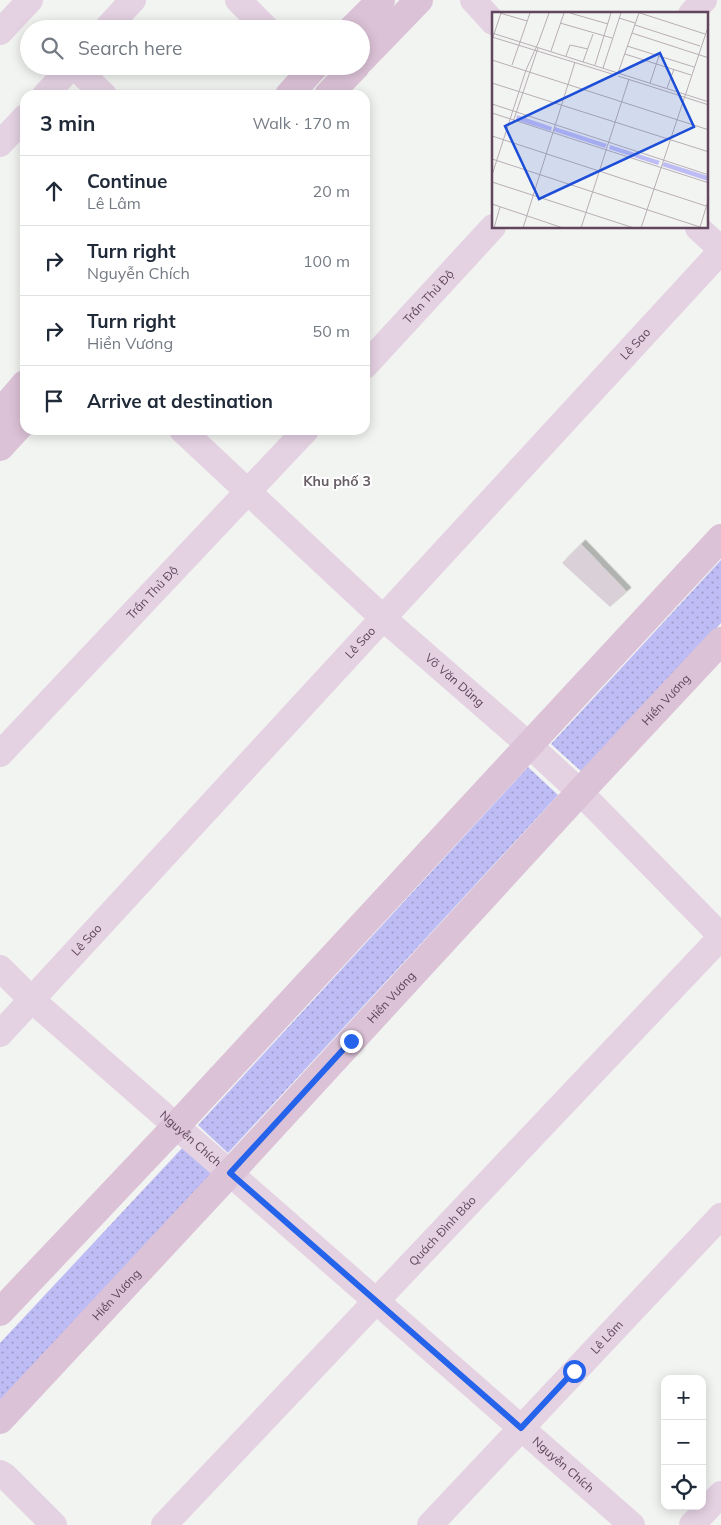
<!DOCTYPE html>
<meta charset="utf-8">
<style>
body{margin:0;font-family:Mulish,sans-serif;background:#f6f6f7;color:#1f2937}
.controls{position:absolute;right:15px;bottom:15px;display:grid;overflow:hidden;border-radius:10px;box-shadow:0 2px 12px #0003}
.controls button{width:45px;height:45px;display:grid;place-items:center;padding:0;border:0;border-bottom:1px solid #e0e1e3;background:#fff;color:#1f2937;font:25px sans-serif}
.stop{position:absolute;width:15px;height:15px;margin:-11px;border:4px solid #2563eb;border-radius:50%;background:#fff}
.stop.end{background:#2563eb;border-color:#fff;box-shadow:0 1px 5px #0008}
.list{margin:0;padding:0;list-style:none}
h2{display:flex;justify-content:space-between;align-items:center;height:65px;margin:0;padding:0 20px;font-size:21px}
h2 small{font-size:16px;font-weight:400;color:#747a83}
.list li{display:grid;grid-template-columns:32px 1fr auto;gap:15px;align-items:center;box-sizing:border-box;height:70px;padding:0 20px;border-top:1px solid #e0e1e3}
.list b{display:block;font-size:19px;white-space:nowrap}
.list p{margin:0;font-size:16px;white-space:nowrap;color:#747a83}
.list em{font-size:16px;font-style:normal;color:#747a83}
.icon{flex:none;width:28px;height:28px;fill:none;stroke:currentColor;stroke-width:2;stroke-linecap:round;stroke-linejoin:round}
.map{position:relative;flex:none;width:721px;height:1525px;overflow:hidden}
.search{position:absolute;background:#fff;box-shadow:0 2px 12px #0003;left:20px;top:20px;width:350px;height:55px;display:flex;align-items:center;gap:12px;box-sizing:border-box;padding:0 18px;border-radius:28px;color:#747a83;font-size:19px}
.panel{position:absolute;background:#fff;box-shadow:0 2px 12px #0003;left:20px;top:90px;width:350px;height:345px;border-radius:15px}
.map>svg:first-child{display:block}
.grass{fill:url(#grass-dots)}
.building{fill:#dad0d7;filter:url(#shadow)}
.lines{fill:none;stroke-linecap:round;stroke-linejoin:round}
.street{stroke:#e4d1e2;stroke-width:26}
.secondary{stroke:#dcc2d7;stroke-width:28}
.route{stroke:#2563eb;stroke-width:6}
.labels{text-anchor:middle;stroke-width:4;stroke-linejoin:round;paint-order:stroke}
.street-label{font-size:12px;fill:#61465e;stroke:#fff}
.neighbourhood-label{font-size:14px;font-weight:bold;fill:#675d65;stroke:#fff}
.inset-road{fill:none;stroke:#b8aeb6;stroke-width:1}
.view{fill:#1d4ed8;fill-opacity:0.15;stroke:#1d4ed8;stroke-width:2.5}
.inset-edge{fill:none;stroke:#61465e;stroke-width:2.5}
</style>
<div class="map">
<svg width="721" height="1525" viewBox="0 0 721 1525">
<defs>
<pattern id="grass-dots" width="8" height="8" patternUnits="userSpaceOnUse" patternTransform="scale(1.25)"><rect width="8" height="8" fill="#bebcf5"/><path d="M2 2h.1M6 6h.1" fill="none" stroke="#9e9bca" stroke-width="1.8" stroke-linecap="round"/></pattern>
<filter id="shadow"><feDropShadow dx="4.5" dy="-4.5" stdDeviation="0" flood-color="#0004"/></filter>
</defs>
<rect width="100%" height="100%" fill="#f2f4f1"/>
<!-- grass -->
<g class="grass">
<path d="M721,560V623L583,773L551,744Z"/>
<path d="M528,767L558,795L228,1153L198,1125Z"/>
<path d="M185,1145L216,1175L0,1405V1343Z"/>
</g>
<!-- building -->
<path class="building" d="M581,544L627,592L610,607L562,563Z"/>
<g class="lines">
<!-- street -->
<g class="street">
<path d="M238,0L267,29"/>
<path d="M473,0L493,22"/>
<path d="M691,14L704,0"/>
<path d="M106,29L133,0"/>
<path d="M0,32L30,0"/>
<path d="M74,66L104,95"/>
<path d="M45,95L72,66"/>
<path d="M0,144L25,117"/>
<path d="M698,228L721,249"/>
<path id="s1" d="M365,366L493,227"/>
<path id="s2" d="M182,430L383,618L529,745L580,792L721,936"/>
<path id="s3" d="M0,754L306,430"/>
<path id="s4" d="M0,968L32,1000L632,1525"/>
<path id="s5" d="M0,1034L721,251"/>
<path d="M0,1473L5,1476L54,1525"/>
<path id="s6" d="M164,1525L721,937"/>
<path id="s7" d="M430,1525L721,1216"/>
<path d="M692,1525L721,1494"/>
</g>
<!-- secondary -->
<g class="secondary">
<path d="M352,29L381,0"/>
<path d="M361,60L419,0"/>
<path d="M289,95L315,66"/>
<path d="M328,95L356,66"/>
<path d="M0,413L25,384"/>
<path d="M0,447L25,420"/>
<path d="M0,1312L176,1126L721,538"/>
<path id="s8" d="M0,1420L230,1173L580,792L721,641"/>
</g>
</g>
<g class="lines">
<!-- route -->
<path class="route" d="M351,1041L230,1173L521,1428L574,1371"/>
</g>
<g class="labels">
<!-- street labels -->
<g class="street-label">
<text dy="4" stroke="none"><textPath href="#s1" startOffset="94">Trần Thủ Độ</textPath></text>
<text dy="4" stroke="none"><textPath href="#s5" startOffset="938">Lê Sao</textPath></text>
<text dy="4" stroke="none"><textPath href="#s3" startOffset="222">Trần Thủ Độ</textPath></text>
<text dy="4" stroke="none"><textPath href="#s5" startOffset="532">Lê Sao</textPath></text>
<text dy="4" stroke="none"><textPath href="#s2" startOffset="370">Võ Văn Dũng</textPath></text>
<text dy="4" stroke="none"><textPath href="#s8" startOffset="981">Hiền Vương</textPath></text>
<text dy="4" stroke="none"><textPath href="#s5" startOffset="128">Lê Sao</textPath></text>
<text dy="4" stroke="none"><textPath href="#s8" startOffset="576">Hiền Vương</textPath></text>
<text dy="4" stroke="none"><textPath href="#s4" startOffset="256">Nguyễn Chích</textPath></text>
<text dy="4" stroke="none"><textPath href="#s6" startOffset="405">Quách Đình Bảo</textPath></text>
<text dy="4" stroke="none"><textPath href="#s8" startOffset="171">Hiền Vương</textPath></text>
<text dy="4" stroke="none"><textPath href="#s7" startOffset="258">Lê Lâm</textPath></text>
<text dy="4" stroke="none"><textPath href="#s4" startOffset="751">Nguyễn Chích</textPath></text>
</g>
<!-- neighbourhood labels -->
<g class="neighbourhood-label">
<text x="337" y="486">Khu phố 3</text>
</g>
</g>
<!-- overview -->
<g transform="translate(492 12)">
<rect width="216" height="216" fill="#f2f4f1"/>
<path d="M25,103L60,115L59,119L24,108ZM63,115L115,132L113,136L61,119ZM118,133L168,149L166,153L117,137ZM172,150L216,164V169L170,154Z" fill="#bebcf5"/>
<path class="inset-road" d="M8,1L35,9M78,1L116,12M148,1L213,22M127,6L143,11M68,11L120,26M143,13L208,34M0,21L217,90M140,21L217,46M0,25L120,62M0,28L9,1M47,29L57,1M135,34L202,55M59,39L72,1M133,42L199,63M74,44L78,33L96,37M0,48L217,118M91,50L101,22M20,53L38,1M103,53L119,1M111,56L129,1M126,61L147,1M126,64L217,93M0,71L217,140M158,71L167,44M175,76L182,57M0,92L217,163M0,101L217,171M21,110L46,36M0,124L217,195M0,147L211,216M0,163L34,58L47,29M0,170L142,216M0,192L71,216M208,215L217,186M2,216L8,195M31,216L83,50M89,216L137,67M149,216L217,12"/>
<path class="view" d="M168,41L202,115L47,187L13,114Z"/>
<rect width="216" height="216" class="inset-edge"/>
</g>
</svg>
<div class="controls">
<button>+</button>
<button>−</button>
<button><svg class="icon" aria-label="locate" viewBox="0 0 24 24"><circle cx="12" cy="12" r="6"/><path d="M12 2v4M12 18v4M2 12h4M18 12h4"/></svg></button>
</div>
<div class="stop" style="left:574px;top:1371px"></div>
<div class="stop end" style="left:351px;top:1041px"></div>
<div class="search"><svg class="icon" aria-label="search" viewBox="0 0 24 24"><circle cx="10" cy="10" r="6"/><path d="M15 15l6 6"/></svg>Search here</div>
<section class="panel">
<h2>3 min<small>Walk · 170 m</small></h2>
<ul class="list">
<li><svg class="icon" aria-label="ahead" viewBox="0 0 24 24"><path d="M12 20V5M6 11l6-6 6 6"/></svg><div><b>Continue</b><p>Lê Lâm</p></div><em>20 m</em></li>
<li><svg class="icon" aria-label="right" viewBox="0 0 24 24"><path d="M7 20v-9h11M14 6l5 5-5 5"/></svg><div><b>Turn right</b><p>Nguyễn Chích</p></div><em>100 m</em></li>
<li><svg class="icon" aria-label="right" viewBox="0 0 24 24"><path d="M7 20v-9h11M14 6l5 5-5 5"/></svg><div><b>Turn right</b><p>Hiền Vương</p></div><em>50 m</em></li>
<li><svg class="icon" aria-label="arrive" viewBox="0 0 24 24"><path d="M6 21V4h12l-3 4 3 4H6"/></svg><div><b>Arrive at destination</b></div></li>
</ul>
</section>
</div>
